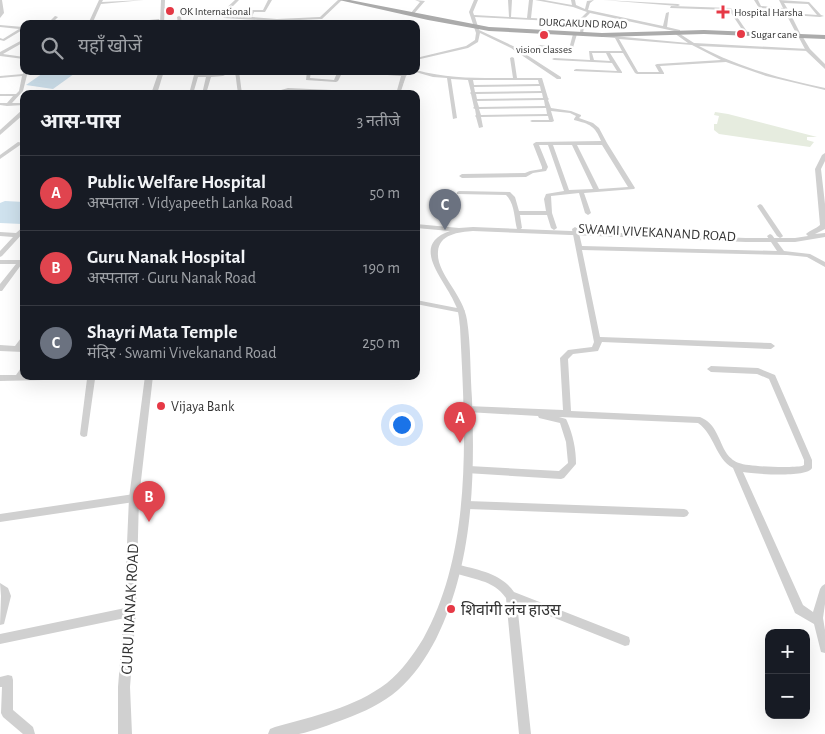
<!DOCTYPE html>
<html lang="hi">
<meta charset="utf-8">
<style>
body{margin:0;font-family:"Alegreya Sans","Noto Sans Devanagari",sans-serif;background:#242831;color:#f1f3f6}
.controls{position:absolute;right:15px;bottom:15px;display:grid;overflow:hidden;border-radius:10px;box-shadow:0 5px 20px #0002}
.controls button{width:45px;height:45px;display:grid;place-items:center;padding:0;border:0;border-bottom:1px solid #363941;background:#171b24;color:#f1f3f6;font:25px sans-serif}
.you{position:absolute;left:401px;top:424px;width:18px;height:18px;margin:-12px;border:4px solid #fff;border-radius:50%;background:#1a73e8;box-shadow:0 0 0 8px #1a73e833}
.badge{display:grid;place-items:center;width:32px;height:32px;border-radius:50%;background:#e63946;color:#fff;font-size:16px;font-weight:700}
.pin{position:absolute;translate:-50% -41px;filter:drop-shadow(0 1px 2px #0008)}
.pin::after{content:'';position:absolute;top:26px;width:18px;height:15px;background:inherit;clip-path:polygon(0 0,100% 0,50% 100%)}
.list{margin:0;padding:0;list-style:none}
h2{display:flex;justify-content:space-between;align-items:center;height:65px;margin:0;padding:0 20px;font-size:21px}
h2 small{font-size:16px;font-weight:400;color:#9ea1a6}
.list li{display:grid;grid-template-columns:32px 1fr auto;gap:15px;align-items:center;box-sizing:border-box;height:75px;padding:0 20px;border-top:1px solid #363941}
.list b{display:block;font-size:19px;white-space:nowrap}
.list p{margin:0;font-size:16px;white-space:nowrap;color:#9ea1a6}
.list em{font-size:16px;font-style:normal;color:#9ea1a6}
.icon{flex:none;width:28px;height:28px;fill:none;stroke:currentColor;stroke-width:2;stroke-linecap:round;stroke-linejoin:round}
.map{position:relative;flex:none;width:825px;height:734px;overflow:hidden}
.search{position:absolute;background:#171b24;box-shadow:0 5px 20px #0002;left:20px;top:20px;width:400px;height:55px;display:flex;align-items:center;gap:12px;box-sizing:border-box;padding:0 18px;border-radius:10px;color:#9ea1a6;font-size:19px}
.panel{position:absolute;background:#171b24;box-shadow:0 5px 20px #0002;left:20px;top:90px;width:400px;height:290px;border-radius:10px}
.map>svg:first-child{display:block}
.green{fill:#e6ecdf}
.water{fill:#cfe2ee}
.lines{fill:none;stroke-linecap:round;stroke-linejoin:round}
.minor{fill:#d0d0d0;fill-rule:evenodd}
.tertiary{fill:#d0d0d0;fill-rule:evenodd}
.primary{fill:#ababab;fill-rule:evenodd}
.poi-dot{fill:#e63946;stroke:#fff;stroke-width:2}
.labels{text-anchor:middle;stroke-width:5;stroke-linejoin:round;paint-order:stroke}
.far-poi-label{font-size:11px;fill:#333;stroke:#fff;text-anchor:start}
.far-street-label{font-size:11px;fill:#333;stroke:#fff}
.street-label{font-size:14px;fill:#333;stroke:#fff}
.poi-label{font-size:14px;fill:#333;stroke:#fff;text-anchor:start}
.near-street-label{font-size:16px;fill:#333;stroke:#fff}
.near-poi-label{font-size:16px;fill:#333;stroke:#fff;text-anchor:start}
</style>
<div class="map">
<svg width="825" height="734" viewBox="0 0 825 734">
<rect width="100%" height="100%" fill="#fff"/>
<!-- green -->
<path class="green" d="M715,112L728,114L817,137H807V140L814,142L810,147L719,134L714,130V124H717L719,116L714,115Z"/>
<!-- water -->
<g class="water">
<path d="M46,71H78L53,89L26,85Z"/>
<path d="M5,201L24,202V222L22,224L0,223V203Z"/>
</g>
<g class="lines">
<!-- minor -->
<g class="minor">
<path d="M0,0H2L4,13L0,18Z"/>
<path d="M99,0H103L102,2L144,0L101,4L92,24H88Z"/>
<path d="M235,0H239L225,14L226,16L248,17L252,10H263L268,0H272L265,12H254L252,17L277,19L320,17L338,0H342L322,19L278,21L275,23L273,22L274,21L224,18L221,14L222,12Z"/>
<path d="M415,0L425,1L412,16H410V14L420,2Z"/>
<path d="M474,0H478L473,12L474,15L509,17L508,0H512L511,17L527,18L529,0H533L531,18L552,19L553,21L475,17L479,30L513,46L561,77V79H557L511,48L480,33L478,42L468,48L416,60V58L466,46L475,40L476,33L469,12Z"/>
<path d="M535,0H544L572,5L571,0H575L576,5L585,9L587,1L594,0L590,3L588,10L663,26L666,13L669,12L667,27L680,30V32H677L694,43L809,49V51H808L699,46C738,67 782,79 825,88V90L766,76L726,62L660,66L664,73V74H637L635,73L623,53H610L622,72V73L574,71V70L576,69L617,71L612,63L554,60L552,59L554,58L590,60L589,51H622L615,38L603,37V35L688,43L674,33V31L590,13L585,18L583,34L580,35L581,18L587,12L573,7ZM619,39L692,45L721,60L657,64L655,65L659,72H638ZM592,53H606L610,61L594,60Z"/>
<path d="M603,0L678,4L680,5L678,6Z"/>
<path d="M754,0H758L761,6L783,8L779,0L809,2L821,15L824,16L820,17L791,15L801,35L799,36L797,35L784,10L759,8ZM784,3L808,4L817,15L790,13Z"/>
<path d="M671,6L731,8L748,33L745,34L729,10L670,8Z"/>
<path d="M55,16L58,17L51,24H47Z"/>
<path d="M179,16L181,17L182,24H178L177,17Z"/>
<path d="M159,19L160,21L129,24H110Z"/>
<path d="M0,25L23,27L24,29L4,41L0,40V38L3,39L19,29L0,27Z"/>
<path d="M575,33L577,34L572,51L538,46L540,45L569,49L573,34Z"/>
<path d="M24,39V42L3,54L24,57V59L0,56V52Z"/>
<path d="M512,57L514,58L517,78H542L548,98L549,99L548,100L551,108L571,111L581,115V116L579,118L593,123L599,128L607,143L635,188L634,189L584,193L591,213L588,215L585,213L579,193L551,196L552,213L557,228L554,230L551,228L547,215H520L522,228L519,230L517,229C514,218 515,204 506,195L457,194V192L459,191L510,192L515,197L519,211H546L544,199L546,194L564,191L548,145H539L548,167L546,171L533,173L526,177L462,178L459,176L462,174L525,173L530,171L542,169V167L533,144L536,142L601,141C595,126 590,124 574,120V119L576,116L570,113L551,111L554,121L552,122H532L530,121L532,120H549L548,116L481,117L483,127L479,128L476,117L475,116L476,115L475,109L473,108L474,107L471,94L470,93L471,92L468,80L451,79L457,118L453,119L447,78L433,77L412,71H416V70C448,79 480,78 513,78L510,58ZM473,80H538L539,84L474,85ZM540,86L541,91L475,92L474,87ZM542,93L543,98L477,99L476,94ZM544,100L545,106L479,107L477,101ZM546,108L547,114L481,115L479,109ZM553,145H572L593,189L569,190ZM577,145H602L628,187L599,189Z"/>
<path d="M24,71H28L23,91L12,103H24V105L7,106L0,105V103H7L13,96H0V94H16L19,91L22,76L0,78V76L23,74Z"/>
<path d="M195,71H199L198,75L223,74L225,75L223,76L211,77L206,94H202L206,77H198L193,94H189Z"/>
<path d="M235,71H239L242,94H238Z"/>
<path d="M307,71H311L310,78L334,80L337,73L341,71H368L402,73L403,71H407V75L406,76L400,94H396L401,76L346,72L341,75L338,81L336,82L306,80Z"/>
<path d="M288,88L332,90L334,91L332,92L289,90L285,92L284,94H280L281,90Z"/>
<path d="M22,110H24V114L0,135V130Z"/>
<path d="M18,142L23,143L0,159V155Z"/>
<path d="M760,204L762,205L783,236L782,237L780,238L777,236L757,206Z"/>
<path d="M24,226V232L2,256L0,257V251L13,237L0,236V232L16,233Z"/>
<path d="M575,227L578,229L582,246L777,251L767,236L770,234L772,235L784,251L810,254L825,262V267L807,257L787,255L582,250L600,337L771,343L775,346L771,349L602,342L598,351L573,354L568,359L571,411L700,417C717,424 718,440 727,454C730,458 735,462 739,463C749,467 792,468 802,466L804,465V460L769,379L757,374L711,372L707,369L711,366L758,368L775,375L812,460C812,461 812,467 812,468C807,478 754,474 743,472L803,605L813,612L820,589L822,586L825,584V604L823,618L825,630V653L821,652L814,624L795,613L733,468C715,458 715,435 698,423L559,417L566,419L567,421C573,435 576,449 576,464L564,478L561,479L466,473L465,470L466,467L469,466L559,471L568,463L566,442L560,423L539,418L538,416L467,412L464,411L463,409L464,407L467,406L563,410L560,358L568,350L592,347L594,342L572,229Z"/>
<path d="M0,260H21L24,261L2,291H0V284L16,264H0Z"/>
<path d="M416,300L462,309L465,311L462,313L416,304Z"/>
<path d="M24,337V352L0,351V345L15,346L21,338Z"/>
<path d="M24,367V376H101L100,378L95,379L87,436L84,437L81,436L80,434L87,379L0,381V375H16L21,368Z"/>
<path d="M134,494L137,495L138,498L137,501L134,502L0,522V514Z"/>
<path d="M467,501L684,509L687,510L689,513L687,516L684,517L467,509L464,508L463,505L464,502Z"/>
<path d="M456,564C478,570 501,573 514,592L629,637L630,641L629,645L625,646L517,603L531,734H519L506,598C493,579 472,580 453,572L451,569L453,566Z"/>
<path d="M0,583L8,588L11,596L4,624L0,625L1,596Z"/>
<path d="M130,607L134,608L135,612L134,616L130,617L0,644V634Z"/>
<path d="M8,675L12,676L13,680V710L33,727L35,734H23L3,717L1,713L2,687H0V677Z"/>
</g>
<!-- tertiary -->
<g class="tertiary">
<path d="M161,0H165L164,24H160Z"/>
<path d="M797,34H801L810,49L825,64V69L806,51Z"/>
<path d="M159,71H164L157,94H151Z"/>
<path d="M825,153V161L821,169L825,204V229L815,234L825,233V237L795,242H746L473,231C459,232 439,234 438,252C436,273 464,295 467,320C471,346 470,373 472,399C475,479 473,565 436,639C426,658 414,676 398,690C383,703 364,712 345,719C331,724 314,731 299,734C289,734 278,734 268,734L270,729L275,727C314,716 354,708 387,683C402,671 413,655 423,639C474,548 465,427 460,327C459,319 459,311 455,304C446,281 408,245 450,231L416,228V224L459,228L473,227L746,238H795L808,236L806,234C810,230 816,229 820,225L815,169L822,155Z"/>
<path d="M145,376H153L139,498L136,612L130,687L132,734H118V687L124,612L129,498Z"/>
</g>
<!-- primary -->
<path class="primary" d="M339,0H350L489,27L602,33L704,30L825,35V39L704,34L602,37L489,31L428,20Z"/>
</g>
<!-- markers -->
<g class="poi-dot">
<circle cx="170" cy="11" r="5"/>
<path d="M720.5 4.5h5v5h5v5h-5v5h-5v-5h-5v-5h5z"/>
<circle cx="741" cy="34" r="5"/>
<circle cx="544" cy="35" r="5"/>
<circle cx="161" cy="406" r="5"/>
<circle cx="451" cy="609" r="5"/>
</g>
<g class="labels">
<!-- far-poi labels -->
<g class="far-poi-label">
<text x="180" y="15">OK International</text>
<text x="734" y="16">Hospital Harsha</text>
<text x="751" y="38">Sugar cane</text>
<text x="544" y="53" text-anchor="middle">vision classes</text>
</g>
<!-- far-street labels -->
<g class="far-street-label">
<text transform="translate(583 23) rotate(2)" y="4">DURGAKUND ROAD</text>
</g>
<!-- street labels -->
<g class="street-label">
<text transform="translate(657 232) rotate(3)" y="5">SWAMI VIVEKANAND ROAD</text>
</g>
<!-- poi labels -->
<g class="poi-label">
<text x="171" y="411">Vijaya Bank</text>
</g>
<!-- near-street labels -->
<g class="near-street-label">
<text transform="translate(129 609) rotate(-87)" y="6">GURU NANAK ROAD</text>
</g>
<!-- near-poi labels -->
<g class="near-poi-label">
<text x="461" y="615">शिवांगी लंच हाउस</text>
</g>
</g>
</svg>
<div class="controls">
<button>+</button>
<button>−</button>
</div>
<div class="you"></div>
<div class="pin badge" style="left:460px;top:443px;background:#e0444e">A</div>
<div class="pin badge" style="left:149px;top:522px;background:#e0444e">B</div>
<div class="pin badge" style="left:445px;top:230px;background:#6b7280">C</div>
<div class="search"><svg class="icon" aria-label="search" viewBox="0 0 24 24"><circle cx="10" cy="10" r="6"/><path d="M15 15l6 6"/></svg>यहाँ खोजें</div>
<section class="panel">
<h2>आस-पास<small>3 नतीजे</small></h2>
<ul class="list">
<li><span class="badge" style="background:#e0444e">A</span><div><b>Public Welfare Hospital</b><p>अस्पताल · Vidyapeeth Lanka Road</p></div><em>50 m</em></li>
<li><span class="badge" style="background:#e0444e">B</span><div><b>Guru Nanak Hospital</b><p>अस्पताल · Guru Nanak Road</p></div><em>190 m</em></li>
<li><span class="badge" style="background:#6b7280">C</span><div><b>Shayri Mata Temple</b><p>मंदिर · Swami Vivekanand Road</p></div><em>250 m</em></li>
</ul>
</section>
</div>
